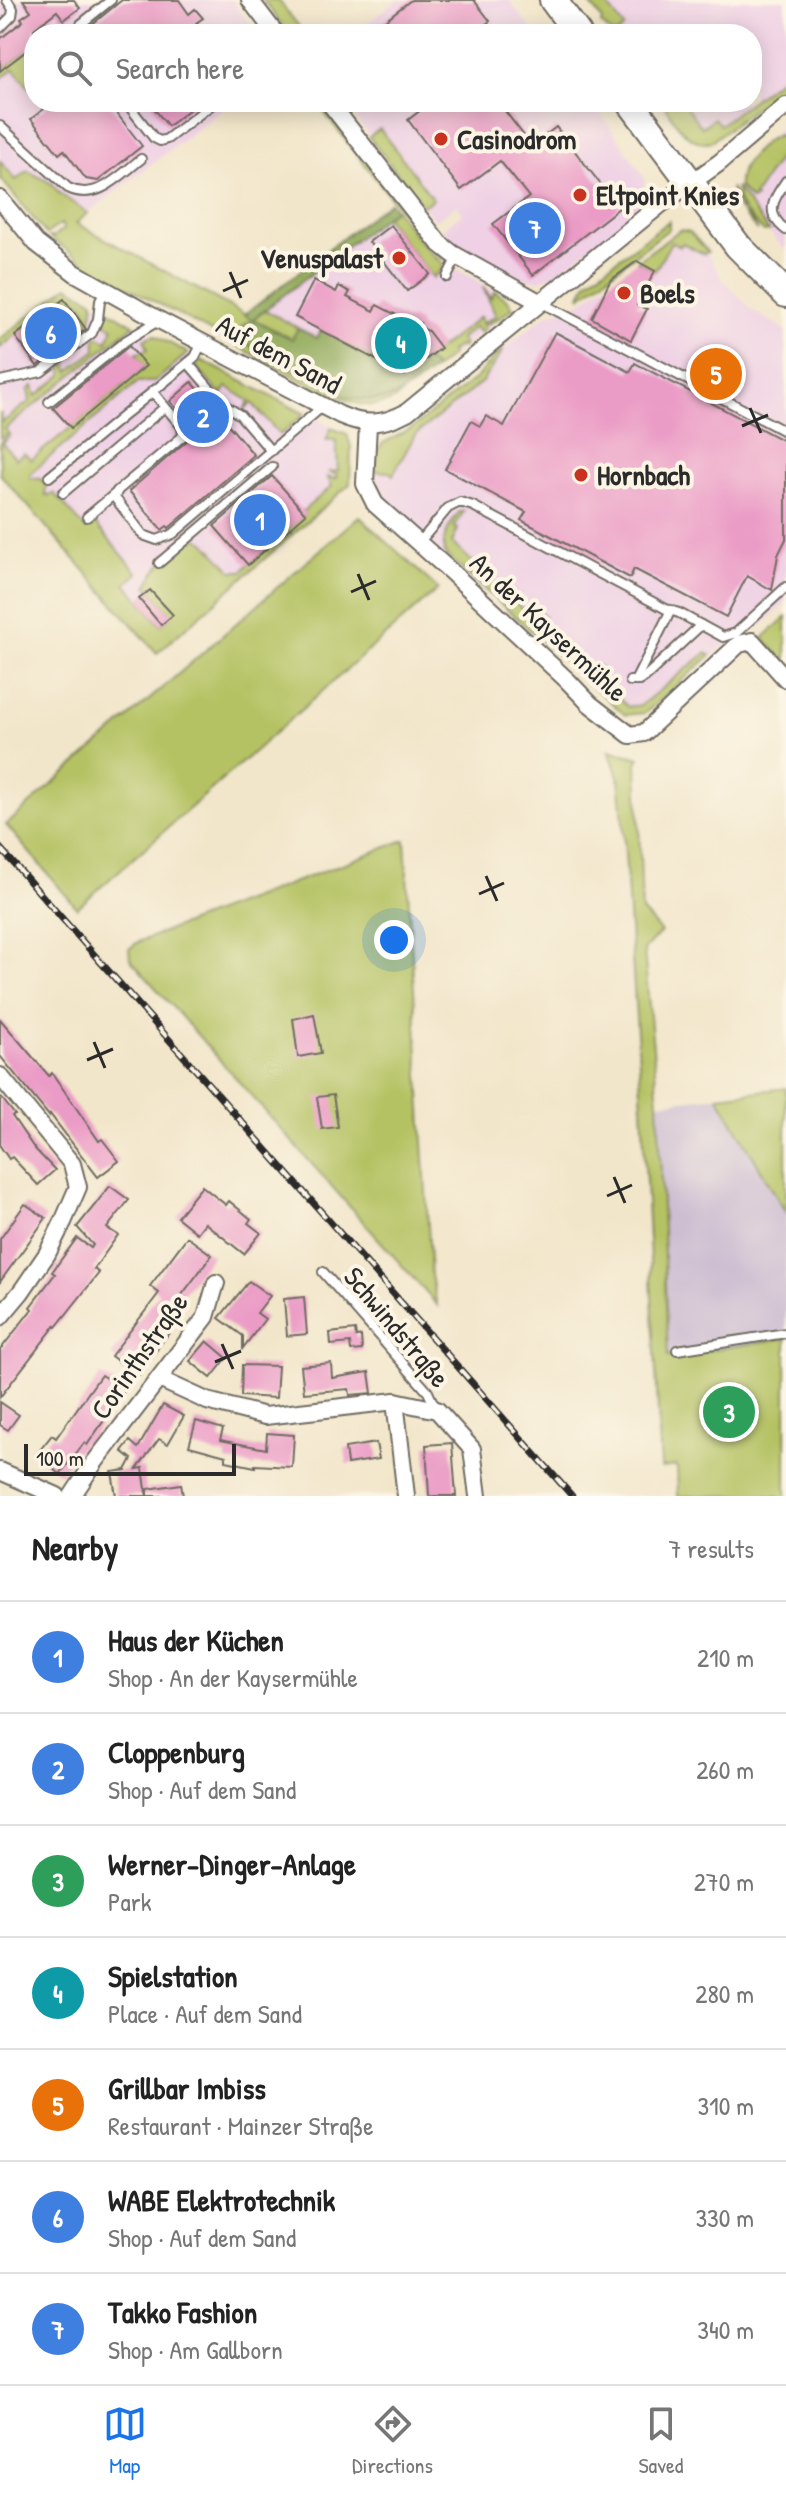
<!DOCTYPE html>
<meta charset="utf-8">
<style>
body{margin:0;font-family:"Patrick Hand",sans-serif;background:#f6f6f6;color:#222}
.scale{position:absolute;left:24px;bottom:20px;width:212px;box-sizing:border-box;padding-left:8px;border:4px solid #2b2b2b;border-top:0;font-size:22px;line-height:28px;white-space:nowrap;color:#2b2b2b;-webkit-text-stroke:6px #fcf5e5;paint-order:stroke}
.you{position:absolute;left:394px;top:940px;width:28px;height:28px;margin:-20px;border:6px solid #fff;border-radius:50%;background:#1a73e8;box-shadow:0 0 0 12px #1a73e833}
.badge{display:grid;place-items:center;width:52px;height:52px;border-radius:50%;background:#1a73e8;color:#fff;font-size:26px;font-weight:700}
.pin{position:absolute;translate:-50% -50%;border:4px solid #fff;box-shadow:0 2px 8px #0006}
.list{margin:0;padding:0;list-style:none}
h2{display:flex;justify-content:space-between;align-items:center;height:104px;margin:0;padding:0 32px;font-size:34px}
h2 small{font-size:26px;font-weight:400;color:#767676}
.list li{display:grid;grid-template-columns:52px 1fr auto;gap:24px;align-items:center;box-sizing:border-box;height:112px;padding:0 32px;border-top:2px solid #e0e0e0}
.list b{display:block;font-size:30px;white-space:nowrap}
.list p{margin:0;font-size:26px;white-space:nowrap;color:#767676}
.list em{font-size:26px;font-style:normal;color:#767676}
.icon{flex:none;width:44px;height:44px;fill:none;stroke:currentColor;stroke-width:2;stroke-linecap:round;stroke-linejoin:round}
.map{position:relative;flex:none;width:786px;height:1496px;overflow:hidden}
.search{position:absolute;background:#fff;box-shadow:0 4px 20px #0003;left:24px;right:24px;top:24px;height:88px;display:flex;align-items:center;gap:20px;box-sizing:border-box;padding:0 28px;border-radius:32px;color:#767676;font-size:30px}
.sheet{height:888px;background:#fff}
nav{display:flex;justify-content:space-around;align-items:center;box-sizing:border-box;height:112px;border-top:2px solid #e0e0e0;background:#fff;font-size:22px;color:#767676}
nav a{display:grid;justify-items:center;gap:4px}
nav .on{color:#1a73e8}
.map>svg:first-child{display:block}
.built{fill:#efd0e5}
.industrial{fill:#cdbed2}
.green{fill:#b5c263;stroke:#707647;stroke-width:2}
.forest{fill:#90a859;stroke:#5e6a42;stroke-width:2}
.building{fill:#eb9cc6}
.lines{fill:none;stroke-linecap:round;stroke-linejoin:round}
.service-casing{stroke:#716c63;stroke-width:12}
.minor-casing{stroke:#716c63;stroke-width:20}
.primary-casing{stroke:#716c63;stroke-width:30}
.service{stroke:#fff;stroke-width:8}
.minor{stroke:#fff;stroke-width:16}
.primary{stroke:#fff;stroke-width:26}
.rail-casing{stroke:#2b2b2b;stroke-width:7}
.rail{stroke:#fcf5e5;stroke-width:4;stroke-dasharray:12;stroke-linecap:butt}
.ticks{fill:none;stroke:#2b2b2b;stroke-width:3}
.poi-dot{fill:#c8321e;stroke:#fcf5e5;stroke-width:3}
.labels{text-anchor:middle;stroke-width:8;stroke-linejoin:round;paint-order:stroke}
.poi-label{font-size:28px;font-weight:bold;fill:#2b2b2b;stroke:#fcf5e5;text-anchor:start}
.street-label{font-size:28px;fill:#2b2b2b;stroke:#fcf5e5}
</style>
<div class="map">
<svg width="786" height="1496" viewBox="0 0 786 1496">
<rect width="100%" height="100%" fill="#fcf5e5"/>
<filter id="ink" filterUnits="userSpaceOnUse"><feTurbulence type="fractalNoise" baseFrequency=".0125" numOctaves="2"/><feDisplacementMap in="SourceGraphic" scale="16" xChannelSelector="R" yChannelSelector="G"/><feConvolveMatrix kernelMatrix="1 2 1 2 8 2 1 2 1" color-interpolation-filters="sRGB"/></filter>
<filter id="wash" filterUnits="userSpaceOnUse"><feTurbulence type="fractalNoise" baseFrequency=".006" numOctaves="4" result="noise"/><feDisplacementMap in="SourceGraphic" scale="32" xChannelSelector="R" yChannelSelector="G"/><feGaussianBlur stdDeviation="1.8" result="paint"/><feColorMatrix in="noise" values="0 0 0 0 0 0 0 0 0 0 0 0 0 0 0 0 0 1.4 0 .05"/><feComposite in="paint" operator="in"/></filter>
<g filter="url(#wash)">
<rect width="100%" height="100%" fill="#f2e6ca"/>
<!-- built -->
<g class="built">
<path d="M0,0H232L258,34H34V102H232L75,223L0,171Z"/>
<path d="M397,0H509L535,34H354Z"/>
<path d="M587,0H786V84L712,141L706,143L693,140L683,131L662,102H752V34H612L601,24L602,19Z"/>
<path d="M343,102H593L645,178L642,196L638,204L628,217L556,274L540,280L525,279L462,246L447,235L442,230L462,213L456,205L435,221Z"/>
<path d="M786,122V251L740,199L738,178L751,158Z"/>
<path d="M395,209L434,257L502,295L513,308L403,394L253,319Z"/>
<path d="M684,230L702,244L722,278L752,310L786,330V603L760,627L748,626L645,713L625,715L454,565L383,498L376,483V452L383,443L411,429L477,377L494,357L547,314L580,303L610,281L592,318L631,339L646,309L637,305L655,271L637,261L676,231Z"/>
<path d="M68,286L133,324L347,434L351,447L350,483L157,653L0,474V339Z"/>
</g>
<!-- industrial -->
<path class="industrial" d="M718,1096L786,1213V1338L668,1357L658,1103Z"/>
<!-- green -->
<g class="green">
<path d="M263,0H278L305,34H289Z"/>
<path d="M587,0H603L624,27L616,34H612L601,24L602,19Z"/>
<path d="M34,45V94L14,69L0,79V71Z"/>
<path d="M786,74V84L712,141C687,148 674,119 662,102H682L702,127L714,118L720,125Z"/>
<path d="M316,102H321L445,256L443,259L428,245Z"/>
<path d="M380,129L433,199L423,206L369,137Z"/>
<path d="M778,135L786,138V151L784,150L754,196L756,198L751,200L739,187C736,168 761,141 778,135Z"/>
<path d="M0,161L16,180L28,171L51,183L60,194L88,213L76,223L253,319L265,310L298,328L292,340L382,400L403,394C377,415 348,402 321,391L92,268L49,237H53L64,229L61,224L46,234L0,178Z"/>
<path d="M731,187L741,209L744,211L739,202L736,187L769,231L764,232L745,212L758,231C746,217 732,206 731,187Z"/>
<path d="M395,209L425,248L442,263L443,268L433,278L385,217Z"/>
<path d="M669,221V229L580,297L587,282Z"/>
<path d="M680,230L690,232L708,252L704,254L682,243L680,247L671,242L655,271L637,261Z"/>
<path d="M68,286L94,301L92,316L87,329L63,299L0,348V339Z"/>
<path d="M483,287L491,298L495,291L508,300L513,308L498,319L483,326L485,330L480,333L475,327L460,339L464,346L461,348L459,346L450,352L452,355L435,369L426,359L480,317L482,323L496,316Z"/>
<path d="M105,311L108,313L110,311L134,325L5,429L9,434L0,438V412L3,422L30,401L28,390L33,386L36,396L63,375L62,364L66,361L69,371L96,350L95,339L98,336L107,341L113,328L105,323Z"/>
<path d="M154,335L188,353L155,382H138L30,474V478L41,479L46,485L45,495L50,496L54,493L85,528L93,521L138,573L126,584L161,625L172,615L147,586C151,581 152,574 157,569C166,558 184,542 198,538L205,542L232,571H243L248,565L305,514L303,511L332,486L327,477L336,479L337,475L328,472L338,471L336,440H326L331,428L347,434L351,447L350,484L157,653L0,474V442L10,436L2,443L16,459L24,453L31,460L145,367L136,354L148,349L144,339Z"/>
<path d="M504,349L482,382L415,435L393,475L389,472L375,471L376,452L383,443L411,429L477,377L494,357Z"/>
<path d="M201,360L305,414L280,435L252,403L244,410L249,401L227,387L221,396L195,365Z"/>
<path d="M464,511L454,527L458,529L452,543L477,566L484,559L488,563L482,570L533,619L540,612L544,616L538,623L589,671L596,665L600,668L594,675L628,707L641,705L706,653L711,655L645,713L625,715L445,554C440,538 450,525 459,512Z"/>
<path d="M359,516L438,589L77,908L6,825Z"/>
<path d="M786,617V663L763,638Z"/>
<path d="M609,750L640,758L637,763L642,911L661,932L644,950L658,1103L668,1357L786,1338V1496H678L677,1466L661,1468L642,1107L622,809L619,779Z"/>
<path d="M405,840L431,1275L437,1305L130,959L129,949L138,942Z"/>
<path d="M786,1088V1213L718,1096Z"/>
</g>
<!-- forest -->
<path class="forest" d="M389,202L395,209L253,319L292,339L298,328L317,338L321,330L426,359L435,369C402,394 389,406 346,397L253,349L239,334L243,325L252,320L244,315Z"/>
<g id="blocks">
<!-- building -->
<g class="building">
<path d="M23,0H74L80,8L64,20L57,11L34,29V45L0,71V39L23,21L21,18L31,11Z"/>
<path d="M122,0H179L189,14L195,9L203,18L196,23L205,34H97L90,26Z"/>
<path d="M411,0H474L490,21L473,34H367Z"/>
<path d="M53,102H108L142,146L98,181L86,179L64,150L59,154L31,119Z"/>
<path d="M149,102H199L168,126Z"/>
<path d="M431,102H498L532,146L556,127L619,208L533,275L493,224L529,197L500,161L461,190L408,120Z"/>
<path d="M391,225L430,274L407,291L369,242Z"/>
<path d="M637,261L655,271L637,305L647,309L631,340L592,318L610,281Z"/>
<path d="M314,280L336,292L339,286L350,292L347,297L374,311L377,305L408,321L410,318L420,323L418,326L428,331L441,348L405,375L295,317Z"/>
<path d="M64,299L86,329L37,366L15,336Z"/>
<path d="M555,332L630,372L635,363L786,442V539L778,555L772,590L747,576L726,617L634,569L630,578L521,520L526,512L445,469L471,421L480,426L486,416L504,426Z"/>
<path d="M129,346L146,366L71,428L53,408Z"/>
<path d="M192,382L254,455L169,528L167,526L162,530L129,491L197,432L170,401Z"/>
<path d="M272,476L306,514L248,565L214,526Z"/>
<path d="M150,590L173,615L161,625L139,599Z"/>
<path d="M314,1014L321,1053L298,1057L293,1019Z"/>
<path d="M0,1019L49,1076L52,1073L99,1141L102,1139L119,1161L98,1177L50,1114L49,1116L0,1056Z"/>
<path d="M333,1095L338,1127L322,1129L317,1097Z"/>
<path d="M0,1096L15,1115L12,1116L34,1148L55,1170L38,1185L12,1157L9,1159L0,1146Z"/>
<path d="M110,1186L129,1200L107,1228L118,1235L94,1269L99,1273L56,1327L55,1326L0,1397V1350L32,1309L30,1307L55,1274L52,1272L77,1238L91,1248L93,1245L77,1227Z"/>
<path d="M202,1186L226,1205L229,1201L251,1219L248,1223L261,1233L244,1254L205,1223L197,1233L177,1217Z"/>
<path d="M25,1204L46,1218L0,1282V1239Z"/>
<path d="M187,1237L212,1255L166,1316L176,1323L138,1376L111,1356L159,1293L150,1286Z"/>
<path d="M249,1281L270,1296L257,1313L265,1319L243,1348V1336L219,1318Z"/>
<path d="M304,1297L307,1334L287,1336L284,1299Z"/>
<path d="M355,1330L356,1337L361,1336L362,1350L351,1351L350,1343L331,1345L330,1333Z"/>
<path d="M207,1341L227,1358L211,1378L190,1361Z"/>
<path d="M331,1363L332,1378L369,1372L372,1393L350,1395L349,1389L304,1393L301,1366Z"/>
<path d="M242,1365L278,1366L276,1398L241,1396Z"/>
<path d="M101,1375L125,1390L87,1445L84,1443L60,1474L36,1455L52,1435L56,1438Z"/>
<path d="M0,1402L19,1415L8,1430L0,1425Z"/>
<path d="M163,1405L184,1416L168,1444L159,1439L137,1469L143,1468L147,1496H116L112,1472L126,1470L132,1459L122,1451L130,1441L138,1448Z"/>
<path d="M196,1421L223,1429L220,1440L266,1449L267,1433L294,1435L292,1467L255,1465V1467L226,1461V1456L189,1446Z"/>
<path d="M376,1443L379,1459L347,1464L345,1448Z"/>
<path d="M452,1443L456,1496H429L426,1445Z"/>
<path d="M181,1484L183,1496H148V1489Z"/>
</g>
</g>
</g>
<g filter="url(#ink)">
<use href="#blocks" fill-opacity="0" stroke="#716c63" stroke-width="2"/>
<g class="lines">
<!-- service casing -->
<g class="service-casing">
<g id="service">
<path d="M0,28L12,16L13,9L7,0"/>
<path d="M77,34L81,24L111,0"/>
<path d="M126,102L154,138L160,141L167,139L215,102"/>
<path d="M0,126L68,188C97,202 119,176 141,159"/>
<path d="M786,181C773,200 764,213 786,230"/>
<path d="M447,277L457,257"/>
<path d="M540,302L786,432"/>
<path d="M188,363L223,404L240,415L271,451"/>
<path d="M0,381L41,372L92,333L98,319L100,301L105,290"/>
<path d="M152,391L182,427L183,436L117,491L115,498L143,535L157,540L173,534L322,407"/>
<path d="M49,402L125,341L158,321"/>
<path d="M49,477L195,357L202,343"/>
<path d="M63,493L165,407"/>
<path d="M87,517L117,492"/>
<path d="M419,543L448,508L460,502L473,506L666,609L679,613L723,637L736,633L786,587"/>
<path d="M159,563L272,467"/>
<path d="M630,681H639L645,677L701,625"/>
<path d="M635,681L671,610"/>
<path d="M323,1272L428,1392L436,1409"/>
<path d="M677,1350L786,1333"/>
</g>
</g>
<!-- minor casing -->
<g class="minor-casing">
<g id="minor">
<path d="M250,0L276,34"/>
<path d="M329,102L439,243L453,254L539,302"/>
<path d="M0,199L36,243L75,273L159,320L340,415C365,426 383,425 407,412L661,204L719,163L786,106"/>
<path d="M368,424L365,484L375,504L448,569L567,680L590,704L630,735L644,733L739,644L752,641L786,679"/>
<path d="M0,1076L72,1164L78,1187L63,1222L47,1254L21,1292L0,1317"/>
<path d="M159,1379L207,1401L265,1416L395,1401L437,1410L472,1449L478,1496"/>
<path d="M395,1401L406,1496"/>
<path d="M0,1471L57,1496"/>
<path d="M72,1496L94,1463L206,1317L216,1283"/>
</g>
</g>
<!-- primary casing -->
<g class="primary-casing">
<g id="primary">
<path d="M553,0L578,34"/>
<path d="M630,102L738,246L786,294"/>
</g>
</g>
<!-- service -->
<use href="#service" class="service"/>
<!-- minor -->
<use href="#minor" class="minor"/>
<!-- primary -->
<use href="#primary" class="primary"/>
<!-- rail casing -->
<g class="rail-casing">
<path id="rail" d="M0,848L572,1496"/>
</g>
<!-- rail -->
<use href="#rail" class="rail"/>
</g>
</g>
<!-- ticks -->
<path class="ticks" d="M230,272L241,298M223,291L248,280M750,408L761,433M742,426L768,415M358,574L369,600M351,592L376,581M486,876L497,901M479,894L504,883M94,1042L105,1068M87,1060L113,1049M614,1177L625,1203M607,1196L632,1185M222,1344L233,1369M215,1362L241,1351"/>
<!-- markers -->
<g class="poi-dot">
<circle cx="441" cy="139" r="8"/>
<circle cx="580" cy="195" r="8"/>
<circle cx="399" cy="258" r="8"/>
<circle cx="624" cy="293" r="8"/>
<circle cx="581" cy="475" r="8"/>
</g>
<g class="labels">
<!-- poi labels -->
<g class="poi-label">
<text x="457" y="149">Casinodrom</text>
<text x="596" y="205">Eltpoint Knies</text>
<text x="383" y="268" text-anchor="end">Venuspalast</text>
<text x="640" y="303">Boels</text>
<text x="597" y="485">Hornbach</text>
</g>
<!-- street labels -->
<g class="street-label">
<text transform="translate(279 354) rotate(28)" y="10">Auf dem Sand</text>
<text transform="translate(549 627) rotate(43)" y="10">An der Kaysermühle</text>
<text transform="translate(397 1327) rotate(50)" y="10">Schwindstraße</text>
<text transform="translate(139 1356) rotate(-55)" y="10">Corinthstraße</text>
</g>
</g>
</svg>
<div class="scale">100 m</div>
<div class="you"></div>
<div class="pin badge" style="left:260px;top:520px;background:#3f7fe0">1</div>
<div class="pin badge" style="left:203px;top:417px;background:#3f7fe0">2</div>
<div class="pin badge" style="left:729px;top:1412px;background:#2e9e5b">3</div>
<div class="pin badge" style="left:401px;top:343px;background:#0f9aa8">4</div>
<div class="pin badge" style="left:716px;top:374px;background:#e8710a">5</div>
<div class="pin badge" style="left:51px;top:333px;background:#3f7fe0">6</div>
<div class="pin badge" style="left:535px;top:228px;background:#3f7fe0">7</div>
<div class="search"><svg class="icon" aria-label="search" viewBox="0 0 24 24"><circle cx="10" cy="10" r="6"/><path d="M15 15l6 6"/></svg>Search here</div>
</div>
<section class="sheet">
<h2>Nearby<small>7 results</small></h2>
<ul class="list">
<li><span class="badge" style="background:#3f7fe0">1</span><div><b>Haus der Küchen</b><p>Shop · An der Kaysermühle</p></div><em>210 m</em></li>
<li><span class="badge" style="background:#3f7fe0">2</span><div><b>Cloppenburg</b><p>Shop · Auf dem Sand</p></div><em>260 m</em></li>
<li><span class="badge" style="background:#2e9e5b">3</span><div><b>Werner-Dinger-Anlage</b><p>Park</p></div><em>270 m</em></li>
<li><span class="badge" style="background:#0f9aa8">4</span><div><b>Spielstation</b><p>Place · Auf dem Sand</p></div><em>280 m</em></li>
<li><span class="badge" style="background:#e8710a">5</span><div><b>Grillbar Imbiss</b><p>Restaurant · Mainzer Straße</p></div><em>310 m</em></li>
<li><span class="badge" style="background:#3f7fe0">6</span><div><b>WABE Elektrotechnik</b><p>Shop · Auf dem Sand</p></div><em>330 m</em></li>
<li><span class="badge" style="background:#3f7fe0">7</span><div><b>Takko Fashion</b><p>Shop · Am Gallborn</p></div><em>340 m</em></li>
</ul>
</section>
<nav>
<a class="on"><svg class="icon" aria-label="map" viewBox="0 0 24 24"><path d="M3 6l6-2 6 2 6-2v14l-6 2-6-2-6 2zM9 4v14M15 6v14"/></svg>Map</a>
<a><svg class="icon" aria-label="directions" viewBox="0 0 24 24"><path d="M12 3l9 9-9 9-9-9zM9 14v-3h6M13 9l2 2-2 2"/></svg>Directions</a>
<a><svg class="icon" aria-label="saved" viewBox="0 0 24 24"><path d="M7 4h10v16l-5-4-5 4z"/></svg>Saved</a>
</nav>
